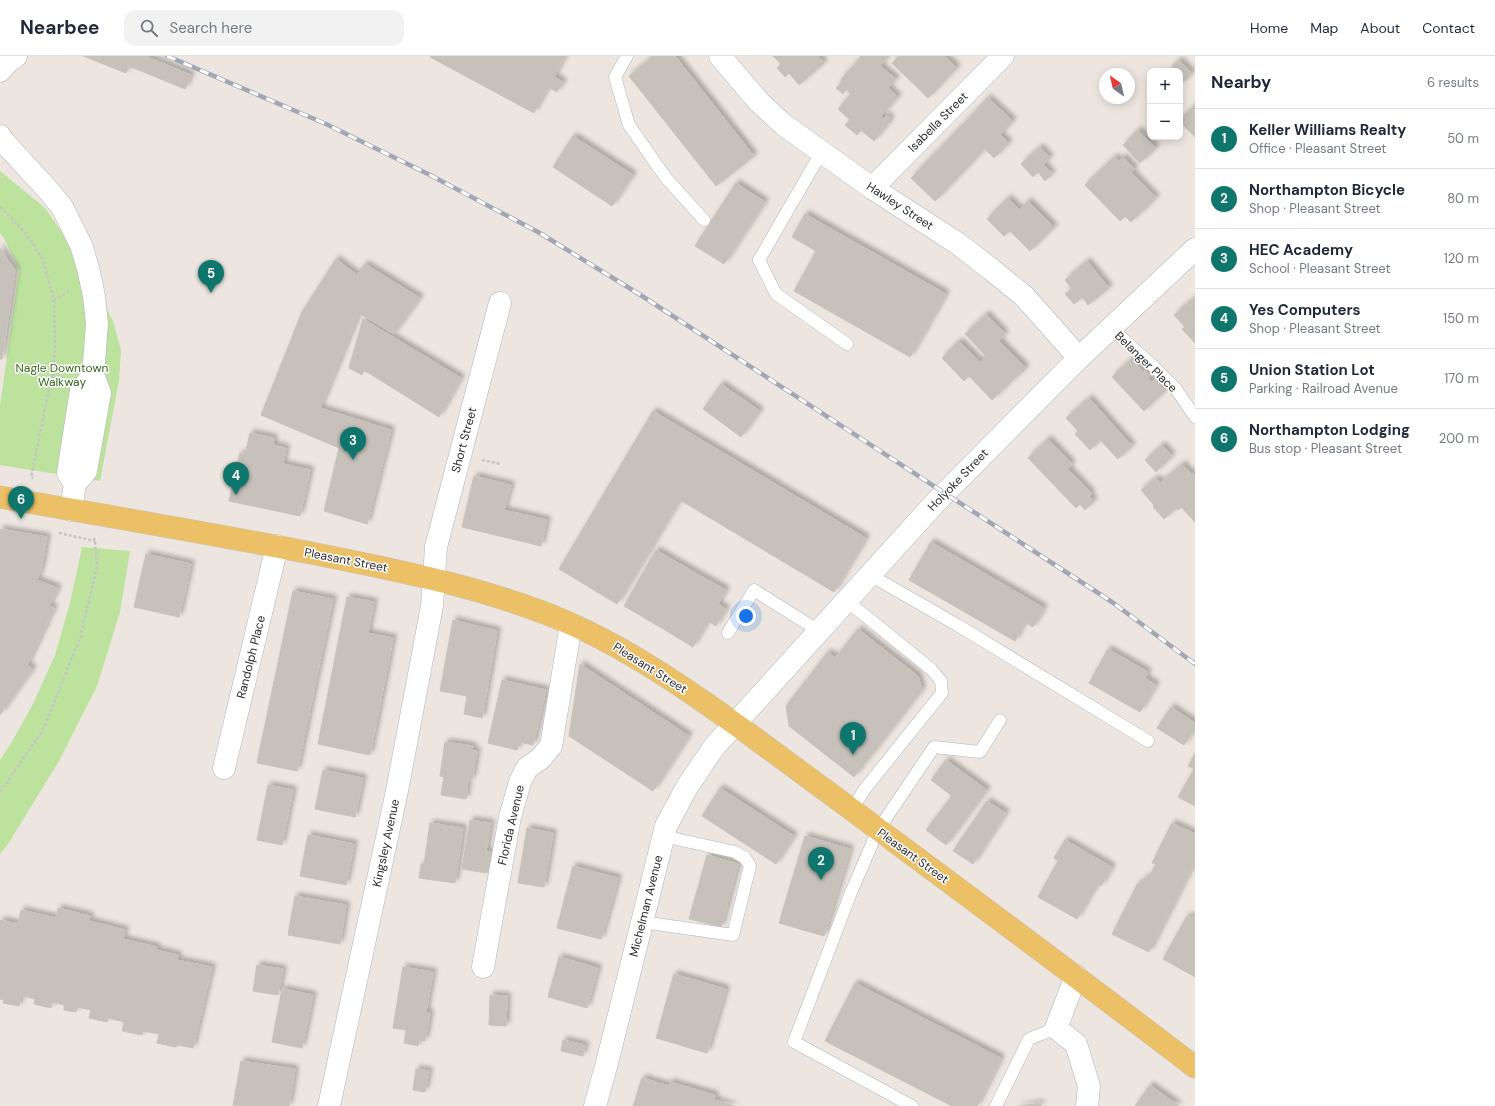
<!DOCTYPE html>
<meta charset="utf-8">
<style>
body{margin:0;font-family:"DM Sans",sans-serif;background:#f2f2f3;color:#1f2937}
.controls{position:absolute;right:12px;top:12px;display:grid;overflow:hidden;border-radius:8px;box-shadow:0 2px 10px #0003}
.controls button{width:36px;height:36px;display:grid;place-items:center;padding:0;border:0;border-bottom:1px solid #e0e1e3;background:#fff;color:#1f2937;font:20px sans-serif}
.compass{position:absolute;left:1099px;top:12px;width:36px;height:36px;border-radius:50%;background:#fff;box-shadow:0 2px 10px #0003;rotate:326deg}
.you{position:absolute;left:746px;top:560px;width:14px;height:14px;margin:-10px;border:3px solid #fff;border-radius:50%;background:#1a73e8;box-shadow:0 0 0 6px #1a73e833}
.badge{display:grid;place-items:center;width:26px;height:26px;border-radius:50%;background:#0f766e;color:#fff;font-size:13px;font-weight:700}
.pin{position:absolute;translate:-50% -33px;filter:drop-shadow(0 1px 2px #0008)}
.pin::after{content:'';position:absolute;top:21px;width:14px;height:12px;background:inherit;clip-path:polygon(0 0,100% 0,50% 100%)}
.list{margin:0;padding:0;list-style:none}
h2{display:flex;justify-content:space-between;align-items:center;height:52px;margin:0;padding:0 16px;font-size:17px}
h2 small{font-size:13px;font-weight:400;color:#747a83}
.list li{display:grid;grid-template-columns:26px 1fr auto;gap:12px;align-items:center;box-sizing:border-box;height:60px;padding:0 16px;border-top:1px solid #e0e1e3}
.list b{display:block;font-size:15px;white-space:nowrap}
.list p{margin:0;font-size:13px;white-space:nowrap;color:#747a83}
.list em{font-size:13px;font-style:normal;color:#747a83}
.icon{flex:none;width:22px;height:22px;fill:none;stroke:currentColor;stroke-width:2;stroke-linecap:round;stroke-linejoin:round}
.map{position:relative;flex:none;width:1195px;height:1050px;overflow:hidden}
header{display:flex;align-items:center;gap:24px;box-sizing:border-box;height:56px;padding:0 20px;background:#fff;border-bottom:1px solid #e0e1e3}
header strong{font-size:19px}
nav{display:flex;gap:22px;margin-inline-start:auto;font-size:14px}
.search{width:280px;height:36px;background:#f2f2f3;display:flex;align-items:center;gap:10px;box-sizing:border-box;padding:0 14px;border-radius:12px;color:#747a83;font-size:15px}
main{display:flex}
aside{flex:1;background:#fff}
.map>svg:first-child{display:block}
.green{fill:#bce29e}
.building{fill:#c6c1bb;stroke:#c9c2b9;filter:url(#shadow)}
.lines{fill:none;stroke-linecap:round;stroke-linejoin:round}
.lane-casing{stroke:#b0b3bc;stroke-width:13}
.street-casing{stroke:#b0b3bc;stroke-width:23}
.primary-casing{stroke:#c4c4c4;stroke-width:23}
.path{stroke:#c4c4c4;stroke-width:2.5;stroke-dasharray:3 2;stroke-linecap:butt}
.lane{stroke:#fff;stroke-width:12}
.street{stroke:#fff;stroke-width:22}
.primary{stroke:#ecc066;stroke-width:22}
.rail-casing{stroke:#a2a7b6;stroke-width:4.5}
.rail{stroke:#fff;stroke-width:3;stroke-dasharray:9;stroke-linecap:butt}
.labels{text-anchor:middle;stroke-width:3;stroke-linejoin:round;paint-order:stroke}
.street-label{font-size:12px;fill:#2c2c2c;stroke:#fff}
.park-label{font-size:12px;fill:#34681d;stroke:#fff}
</style>
<header>
<strong>Nearbee</strong>
<div class="search"><svg class="icon" aria-label="search" viewBox="0 0 24 24"><circle cx="10" cy="10" r="6"/><path d="M15 15l6 6"/></svg>Search here</div>
<nav><a>Home</a><a>Map</a><a>About</a><a>Contact</a></nav>
</header>
<main>
<div class="map">
<svg width="1195" height="1050" viewBox="0 0 1195 1050">
<defs>
<filter id="shadow"><feDropShadow dx="3.5" dy="-3.5" stdDeviation="2" flood-color="#0004"/></filter>
</defs>
<rect width="100%" height="100%" fill="#ede6e0"/>
<!-- green -->
<g class="green">
<path d="M0,115L45,152L78,200L113,265L121,294L119,325L100,425L0,409V350L19,214L4,182L0,177Z"/>
<path d="M82,491L130,495L120,556L97,630L59,705L8,788L0,798V704L13,684L34,646L55,599L70,547Z"/>
</g>
<!-- building -->
<g class="building">
<path d="M83,0H145L191,19L185,33L129,10L126,17Z"/>
<path d="M431,0H565L554,21L563,26L557,36L548,31L534,57L430,1Z"/>
<path d="M654,0H675L754,100L716,130L629,20Z"/>
<path d="M773,0H818L824,7L799,29L789,17L785,21L777,12L781,8Z"/>
<path d="M862,0H886L888,1L880,10L896,23L888,32L898,41L881,60L884,63L887,59L891,63L888,66L889,67L874,85L861,74L857,79L845,69L850,64L838,53L851,38L846,33L843,38L836,32L843,24L841,23Z"/>
<path d="M899,0H944L957,12L928,42L892,7Z"/>
<path d="M1179,4L1192,17L1180,29V15H1168Z"/>
<path d="M988,42L1013,65L1000,79L1009,87L994,102L985,93L935,145L911,122Z"/>
<path d="M1194,50L1195,51V81L1180,66V64Z"/>
<path d="M1138,74L1156,92L1140,107L1123,89Z"/>
<path d="M573,80L633,119L612,150L553,111Z"/>
<path d="M1040,91L1050,102L1043,108L1052,118L1045,125L1038,116L1033,121L1021,108Z"/>
<path d="M1114,101L1119,105L1123,101L1135,113L1131,116L1156,142L1131,166L1125,160L1120,165L1085,129Z"/>
<path d="M736,127L765,146L724,208L695,190Z"/>
<path d="M1008,142L1020,154L1028,145L1054,171L1030,195L1010,175L1004,180L987,163Z"/>
<path d="M805,158L946,238L910,301L794,235L816,195L792,181Z"/>
<path d="M0,192L15,214L9,257L0,255Z"/>
<path d="M336,203L357,219L365,208L420,242L394,278L359,257L320,352L391,374L367,468L324,455L339,392L261,359L302,256Z"/>
<path d="M1087,205L1109,232L1088,249L1082,241L1074,248L1065,238L1072,233L1065,224Z"/>
<path d="M1195,241V287L1182,273L1185,271L1174,259Z"/>
<path d="M0,255L9,257L2,303H0Z"/>
<path d="M986,258L1005,278L999,285L1026,312L992,344L969,320L964,325L942,302L959,285L980,306L986,300L965,278Z"/>
<path d="M363,263L461,322L439,361L364,314L362,319L349,312Z"/>
<path d="M1131,303L1143,316L1145,314L1150,320L1148,322L1152,326L1155,323L1165,335L1144,355L1112,321Z"/>
<path d="M721,328L760,355L741,381L703,353Z"/>
<path d="M1089,342L1132,390L1118,403L1100,384L1090,394L1075,378L1078,375L1066,362Z"/>
<path d="M653,355L866,482L834,536L680,444L617,548L559,513Z"/>
<path d="M250,377L274,382L273,389L286,392L283,408L310,414L300,460L229,445L240,397L245,399Z"/>
<path d="M1048,383L1072,408L1068,413L1092,438L1089,440L1094,445L1085,454L1080,448L1076,452L1028,402Z"/>
<path d="M1162,389L1172,400L1156,416L1145,404Z"/>
<path d="M1182,408L1192,419L1193,417L1195,419V466L1181,451L1178,454L1176,452L1164,463L1153,451L1154,449L1141,434L1156,422L1160,427Z"/>
<path d="M474,420L511,429L504,454L547,464L541,490L462,471Z"/>
<path d="M0,473L47,481L41,514L37,524L58,532L49,550L54,552L27,609L33,613L0,659Z"/>
<path d="M931,486L1044,552L1033,571L1025,566L1015,585L909,524Z"/>
<path d="M656,494L692,515L660,571L624,550Z"/>
<path d="M146,498L191,508L179,561L134,551Z"/>
<path d="M692,515L726,534L718,548L726,553L716,570L708,565L693,591L660,571Z"/>
<path d="M293,535L333,543L297,715L257,707Z"/>
<path d="M347,541L374,546L368,577L393,582L370,699L318,688Z"/>
<path d="M453,564L497,575L482,662L464,658L467,640L440,635Z"/>
<path d="M858,573L918,620L922,634L854,721L789,670L786,650L828,596L835,602Z"/>
<path d="M1108,593L1148,616L1145,622L1156,629L1140,656L1089,627Z"/>
<path d="M580,608L689,680L653,735L569,680Z"/>
<path d="M502,624L546,634L533,689L519,686L517,694L488,687Z"/>
<path d="M1171,651L1195,667V673L1184,689L1157,672Z"/>
<path d="M445,686L473,690L472,695H477L472,724L468,723L466,743L441,739L444,721L440,720Z"/>
<path d="M1195,698V750L1178,741L1194,713L1188,710Z"/>
<path d="M946,704L987,734L946,789L926,774L952,740L931,724Z"/>
<path d="M323,714L363,722L355,761L315,753Z"/>
<path d="M268,729L293,734L282,789L257,784Z"/>
<path d="M720,732L794,780L776,808L702,760Z"/>
<path d="M987,745L1006,757L973,808L953,795Z"/>
<path d="M470,764L491,767L486,795L491,796L487,817L462,813Z"/>
<path d="M430,767L463,772L455,827L419,822L421,808H424Z"/>
<path d="M1172,767L1195,778V805L1149,896L1112,878L1138,827L1141,829L1145,821L1148,823L1156,808L1152,807Z"/>
<path d="M527,772L553,777L544,831L518,827Z"/>
<path d="M308,779L354,788L346,829L300,820Z"/>
<path d="M805,780L850,793L824,880L779,867Z"/>
<path d="M1065,784L1112,811L1101,830L1097,828L1077,863L1038,841L1058,805L1054,802Z"/>
<path d="M707,799L738,808L721,871L689,863Z"/>
<path d="M573,810L618,822L601,883L557,872Z"/>
<path d="M295,840L346,849L340,888L288,879Z"/>
<path d="M58,852L90,860L89,865L125,874L123,883L157,891L156,894L178,899L177,904L212,911L193,992L177,989L176,991L157,987L159,978L143,975L142,979L122,975L124,966L108,962L107,966L89,962L91,954L77,951L76,956L64,954V949L52,946L51,952L34,948L35,943L21,940L19,950L3,947L4,944L0,943V864L18,868L21,854L56,862Z"/>
<path d="M1195,858V921L1163,903L1187,860L1192,862Z"/>
<path d="M559,901L598,912L587,952L548,941Z"/>
<path d="M257,909L283,913L278,939L253,935Z"/>
<path d="M403,911L433,916L426,956L430,957L425,985L419,984L418,990L404,987L406,974L393,972Z"/>
<path d="M674,918L726,933L707,997L656,982Z"/>
<path d="M855,927L1001,1002L977,1050H952L825,985Z"/>
<path d="M282,933L313,939L302,992L272,986Z"/>
<path d="M490,939L507,940L506,970L489,969Z"/>
<path d="M563,984L585,989L583,1000L561,995Z"/>
<path d="M241,1005L295,1013L289,1050H233Z"/>
<path d="M416,1013L429,1015L425,1036L413,1034Z"/>
<path d="M642,1022L669,1030L670,1026L715,1039L714,1044L734,1050H633Z"/>
<path d="M1150,1029L1179,1050H1135Z"/>
<path d="M1041,1047V1050H1018Z"/>
</g>
<g class="lines">
<!-- lane casing -->
<g class="lane-casing">
<g id="lane">
<path d="M627,0L615,21L629,69L666,122L704,164"/>
<path d="M821,97L759,204L776,238L847,288"/>
<path d="M1111,272L1153,310L1176,333L1195,361"/>
<path d="M870,519L959,570L1148,685"/>
<path d="M847,545L931,613L941,625L942,637L864,734L852,754"/>
<path d="M728,577L754,534L819,575"/>
<path d="M642,866L733,879L750,810L745,802L735,796L663,780"/>
<path d="M912,1050L794,986L850,839L878,774L934,691L980,696L1000,664"/>
<path d="M996,1050L1029,983L1056,972"/>
</g>
</g>
<!-- street casing -->
<g class="street-casing">
<g id="street">
<path d="M720,0L760,47L784,69L872,132L957,187L992,214L1024,240L1079,302"/>
<path d="M0,15L9,5L16,0"/>
<path d="M0,80L4,86L48,134L62,151L81,189L88,212L94,240L97,268L93,319L81,334L68,417L75,428L71,454"/>
<path d="M872,132L1003,0"/>
<path d="M75,428L86,415L100,337L93,319"/>
<path d="M224,712L277,490"/>
<path d="M483,911L510,761L520,726L527,712L540,703L551,690L571,568"/>
<path d="M1076,920L1056,972L1076,988L1089,1030L1087,1050"/>
<path d="M329,1050L397,735L432,550L436,491L500,247"/>
<path d="M595,1050L607,1007L666,770L687,731L714,691L935,447L1079,302L1195,193"/>
</g>
</g>
<!-- primary casing -->
<g class="primary-casing">
<path id="primary" d="M0,441C107,460 214,478 321,499C406,516 490,533 569,567C617,588 661,616 704,646C749,677 792,710 836,742C956,831 1076,920 1195,1011"/>
</g>
<!-- path -->
<g class="path">
<path d="M0,151L20,171L32,186L43,204L54,244L55,293L52,319L31,421L33,422"/>
<path d="M54,244L70,235"/>
<path d="M52,319L63,321"/>
<path d="M482,404L501,408"/>
<path d="M59,477L95,485"/>
<path d="M0,736L43,674L80,582L97,511L95,485L94,482"/>
</g>
<!-- lane -->
<use href="#lane" class="lane"/>
<!-- street -->
<use href="#street" class="street"/>
<!-- primary -->
<use href="#primary" class="primary"/>
<!-- rail casing -->
<g class="rail-casing">
<path id="rail" d="M167,0L326,68L430,119L538,176L639,238L1112,546L1195,608"/>
</g>
<!-- rail -->
<use href="#rail" class="rail"/>
</g>
<g class="labels">
<!-- street labels -->
<g class="street-label">
<text transform="translate(938 66) rotate(-45)" y="4">Isabella Street</text>
<text transform="translate(900 150) rotate(33)" y="4">Hawley Street</text>
<text transform="translate(1146 306) rotate(44)" y="4">Belanger Place</text>
<text transform="translate(464 384) rotate(-75)" y="4">Short Street</text>
<text transform="translate(958 424) rotate(-46)" y="4">Holyoke Street</text>
<text transform="translate(346 504) rotate(11)" y="4">Pleasant Street</text>
<text transform="translate(251 601) rotate(-76)" y="4">Randolph Place</text>
<text transform="translate(650 612) rotate(32)" y="4">Pleasant Street</text>
<text transform="translate(511 769) rotate(-77)" y="4">Florida Avenue</text>
<text transform="translate(386 787) rotate(-78)" y="4">Kingsley Avenue</text>
<text transform="translate(913 800) rotate(36)" y="4">Pleasant Street</text>
<text transform="translate(646 850) rotate(-76)" y="4">Michelman Avenue</text>
</g>
<!-- park labels -->
<g class="park-label">
<text x="62" y="316">Nagle Downtown<tspan x="62" dy="14">Walkway</tspan></text>
</g>
</g>
</svg>
<div class="controls">
<button>+</button>
<button>−</button>
</div>
<svg class="compass" viewBox="-18 -18 36 36"><path d="M0-13l5 13h-10z" fill="#e53935"/><path d="M0 13l5-13h-10z" fill="#747a83"/></svg>
<div class="you"></div>
<div class="pin badge" style="left:853px;top:699px">1</div>
<div class="pin badge" style="left:821px;top:824px">2</div>
<div class="pin badge" style="left:353px;top:404px">3</div>
<div class="pin badge" style="left:236px;top:439px">4</div>
<div class="pin badge" style="left:211px;top:237px">5</div>
<div class="pin badge" style="left:21px;top:463px">6</div>
</div>
<aside>
<h2>Nearby<small>6 results</small></h2>
<ul class="list">
<li><span class="badge">1</span><div><b>Keller Williams Realty</b><p>Office · Pleasant Street</p></div><em>50 m</em></li>
<li><span class="badge">2</span><div><b>Northampton Bicycle</b><p>Shop · Pleasant Street</p></div><em>80 m</em></li>
<li><span class="badge">3</span><div><b>HEC Academy</b><p>School · Pleasant Street</p></div><em>120 m</em></li>
<li><span class="badge">4</span><div><b>Yes Computers</b><p>Shop · Pleasant Street</p></div><em>150 m</em></li>
<li><span class="badge">5</span><div><b>Union Station Lot</b><p>Parking · Railroad Avenue</p></div><em>170 m</em></li>
<li><span class="badge">6</span><div><b>Northampton Lodging</b><p>Bus stop · Pleasant Street</p></div><em>200 m</em></li>
</ul>
</aside>
</main>
